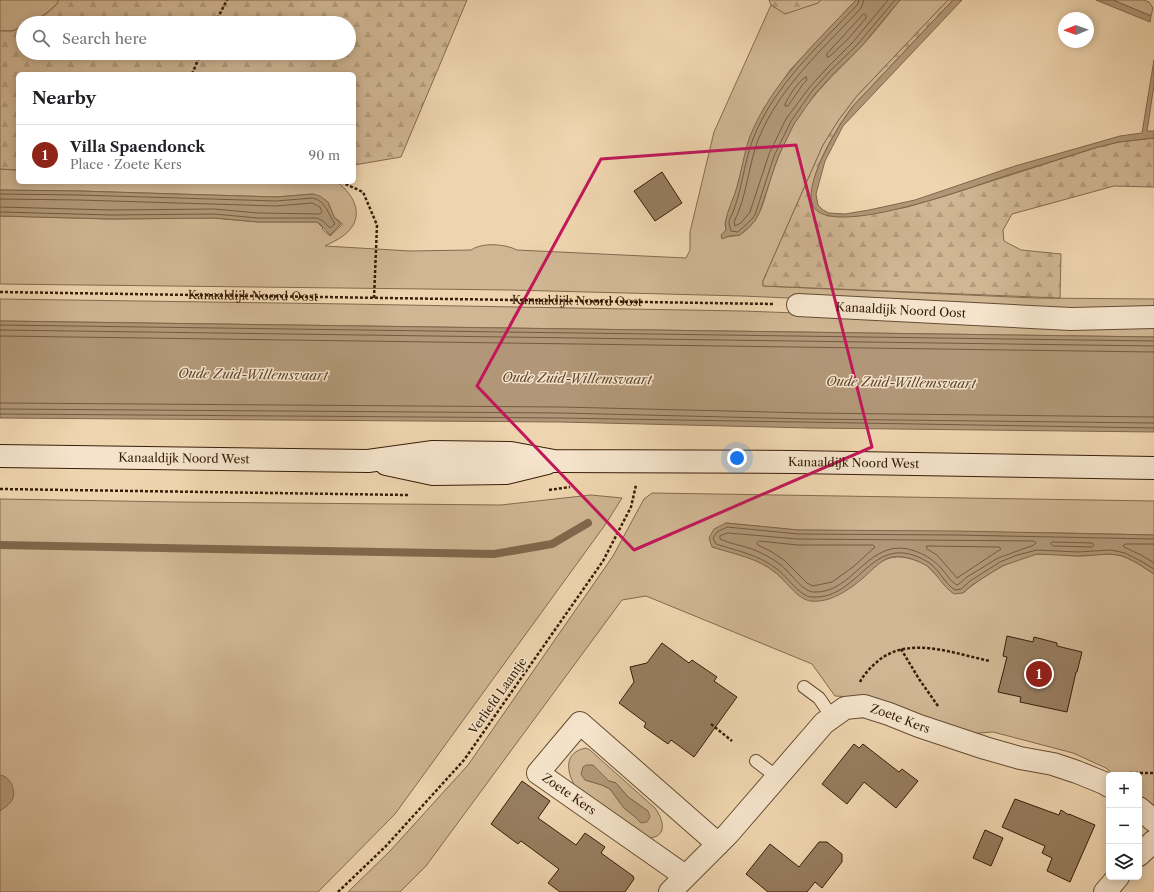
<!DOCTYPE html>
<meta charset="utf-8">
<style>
body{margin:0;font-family:"Libre Caslon Text",serif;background:#f6f6f6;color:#202124}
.controls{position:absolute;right:12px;bottom:12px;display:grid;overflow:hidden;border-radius:6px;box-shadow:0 2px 10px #0003}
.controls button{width:36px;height:36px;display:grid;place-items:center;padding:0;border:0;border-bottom:1px solid #e0e0e0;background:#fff;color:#202124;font:20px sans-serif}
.compass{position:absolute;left:1058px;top:12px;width:36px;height:36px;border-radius:50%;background:#fff;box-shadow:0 2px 10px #0003;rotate:269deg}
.you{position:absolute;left:737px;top:458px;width:14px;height:14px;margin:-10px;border:3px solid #fff;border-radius:50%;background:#1a73e8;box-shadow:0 0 0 6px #1a73e833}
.badge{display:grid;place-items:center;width:26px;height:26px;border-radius:50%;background:#8f2418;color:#fff;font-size:13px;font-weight:700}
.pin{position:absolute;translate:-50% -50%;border:2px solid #fff;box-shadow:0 1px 4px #0006}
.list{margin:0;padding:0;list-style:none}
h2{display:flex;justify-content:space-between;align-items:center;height:52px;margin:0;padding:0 16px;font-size:17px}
h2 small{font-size:13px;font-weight:400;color:#757577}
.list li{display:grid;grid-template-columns:26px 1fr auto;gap:12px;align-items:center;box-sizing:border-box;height:60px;padding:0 16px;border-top:1px solid #e0e0e0}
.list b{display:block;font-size:15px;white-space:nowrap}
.list p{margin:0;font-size:13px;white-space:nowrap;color:#757577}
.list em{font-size:13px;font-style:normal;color:#757577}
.icon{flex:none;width:22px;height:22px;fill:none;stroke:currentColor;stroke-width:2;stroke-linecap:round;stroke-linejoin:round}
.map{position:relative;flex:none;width:1154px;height:892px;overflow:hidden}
.search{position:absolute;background:#fff;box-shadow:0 2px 10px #0003;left:16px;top:16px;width:340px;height:44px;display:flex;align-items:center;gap:10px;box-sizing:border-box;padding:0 14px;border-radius:22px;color:#757577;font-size:15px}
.panel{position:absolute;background:#fff;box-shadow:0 2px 10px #0003;left:16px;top:72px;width:340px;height:112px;border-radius:6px}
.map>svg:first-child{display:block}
.grass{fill:#d0b693;stroke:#846a4e;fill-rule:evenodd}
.forest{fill:url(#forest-firs);stroke:#846a4e}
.water{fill:#b19777;stroke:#81674b}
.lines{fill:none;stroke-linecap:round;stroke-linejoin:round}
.shore{stroke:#745a40;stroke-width:1}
.stream{stroke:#81674b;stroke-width:8}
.building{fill:#977d5f;stroke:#381e09}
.lane-casing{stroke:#664c32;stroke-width:14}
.street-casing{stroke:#664c32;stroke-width:24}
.secondary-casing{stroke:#381e09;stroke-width:24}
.path{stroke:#381e09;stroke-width:2.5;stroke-dasharray:3 2;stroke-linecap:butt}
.lane{stroke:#f5e4cb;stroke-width:12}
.street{stroke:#f5e4cb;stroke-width:22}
.secondary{stroke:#f5e4cb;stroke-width:22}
.marked{fill:none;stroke:#c2185b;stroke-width:3;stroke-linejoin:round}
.labels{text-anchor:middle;stroke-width:3;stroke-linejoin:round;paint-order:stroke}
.street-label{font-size:12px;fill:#381e09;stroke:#f5e4cb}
.water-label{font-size:13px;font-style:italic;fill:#624830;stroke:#f5e4cb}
</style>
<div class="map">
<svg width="1154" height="892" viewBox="0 0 1154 892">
<defs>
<pattern id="forest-firs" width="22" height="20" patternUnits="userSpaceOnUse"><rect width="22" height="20" fill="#d0b693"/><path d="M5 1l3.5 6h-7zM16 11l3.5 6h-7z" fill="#b39c7d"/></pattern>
</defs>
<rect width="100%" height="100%" fill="#efd5af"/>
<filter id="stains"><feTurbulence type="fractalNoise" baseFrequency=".005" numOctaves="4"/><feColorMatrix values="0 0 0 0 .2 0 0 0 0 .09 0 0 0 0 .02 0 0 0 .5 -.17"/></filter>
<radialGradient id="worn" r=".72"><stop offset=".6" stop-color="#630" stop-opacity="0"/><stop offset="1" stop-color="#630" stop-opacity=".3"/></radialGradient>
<!-- grass -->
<g class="grass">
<path d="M0,0H58L59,2C49,11 37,23 23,23V26L13,31H0Z"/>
<path d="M821,0H856L790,70L763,110L750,138L735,194L726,219L725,224L726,230L724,238C730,235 737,237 741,234C762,221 765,195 772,174C778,157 785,139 794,124C811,95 836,73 859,49C874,33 887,16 900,0H948L856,97L838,121L823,145L763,281V286L1035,298L1154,299V310H1072L742,296L510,290L0,284V216L111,219L214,218L258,222H317L323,228L322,229L330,236L343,224L334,217L328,202L313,194L276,197L79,191L0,190V169L18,170V182H337C356,196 366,219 343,236C338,240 330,243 325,246L410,251L471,250C483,242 505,244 517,250L686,258L690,250V232L714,132L771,5L785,13L818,3Z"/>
<path d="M1113,0H1144L1149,2L1153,8L1151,16Z"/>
<path d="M0,299L348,304L742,311L1154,326V337L0,321Z"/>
<path d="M652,493L1154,501V535L1060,533L798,530L726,523L712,547L749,557L764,564L776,573L787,583L850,588C861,580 875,563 887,559C899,554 915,559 926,565C930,568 933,573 937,576C945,583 954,588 963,593C980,578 1016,555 1039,554C1052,553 1066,556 1079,556C1089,556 1099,554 1110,554C1126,554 1141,566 1154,574V814L1139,799V775H1114L1106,768L1073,753L993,732L966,734L873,698L835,696L812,664L646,596L622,600L426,866L400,892H348L390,851L468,765L613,556L644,499Z"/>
<path d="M591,495L622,498L605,525L395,814L318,892H0V499L177,502L501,505Z"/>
<path d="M586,748L590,750L655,808C663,819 669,837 648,838L575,786C566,771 564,752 586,748ZM593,765L609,781L616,783L628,797L648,811L641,823L634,816L624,808L610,789L602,785L585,780Z"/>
</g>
<!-- forest -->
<g class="forest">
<path d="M58,0H467L401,157L354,165V74H18V170L0,169V31H13L23,26V53H349V23H28L46,14L58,3Z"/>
<path d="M769,0H821L818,3L785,14L771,5Z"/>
<path d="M948,0H953L853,106C835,130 808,174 812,204L826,215L838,216H857L907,207L945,196L1098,147L1119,142L1154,138V187L1114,186L1012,214L1003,230L1004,241L1021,250L1061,254L1060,298L763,286V281L823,145L838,121L856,97Z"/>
</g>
<!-- water -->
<g class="water">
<path d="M856,0H900L860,48L833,74L815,94L794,124L778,157L760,211L755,221L740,235L729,236L722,239L721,235L726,230C723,217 734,199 737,187C742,170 744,152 750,136C772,82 817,42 856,0Z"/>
<path d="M953,0H962L843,126L825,161L816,194L818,205L823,210L829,213L845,214L869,210L915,200L1015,166L1120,136L1142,133L1154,60V85L1147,131H1154V138L1119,142L1098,147C1066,157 1034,167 1002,177C971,187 840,236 815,209C798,190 840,123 853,106Z"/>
<path d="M1096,0H1113L1151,16L1150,22Z"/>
<path d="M0,190L79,191L276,197L313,194L320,196L328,202L334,217L341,224L330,235L320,224L317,222H258L214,218L111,219L0,216Z"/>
<path d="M0,321L1154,337V432L810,428L560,422L0,418Z"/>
<path d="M726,523L798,530L956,531L1154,535V574L1137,563L1123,556L1110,554L1078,556L1037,554L1002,566L972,585L963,593L954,594C942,586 937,573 927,566C916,559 898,553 886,559C877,564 870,572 863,578C849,590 830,603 811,601C798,600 786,581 776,573C758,558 734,554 712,547L709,538L714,529Z"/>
<path d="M586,765H593L609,781L616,783L628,797L648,811L650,817L647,822L641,823L634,816L624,808L610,789L602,785L585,780L581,774L583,767Z"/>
<path d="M0,775C10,776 17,791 12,800C10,804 4,808 0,811Z"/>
</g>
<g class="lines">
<!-- shore -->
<g class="shore">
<path d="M859,0L858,4C820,45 774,85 753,139C743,165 742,195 729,221V224L731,231L738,232L752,219L755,215L774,156L791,121L812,91L830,71L857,45L895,0"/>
<path d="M864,0L861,8C824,48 779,87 758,140C748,167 747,196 734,222L735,226L741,223L750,212L769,154L786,119L809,88L827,68L853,42L888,0"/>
<path d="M864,14L866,15V18L849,38L829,57H827V54Z"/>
<path d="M806,77L807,80L803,84L788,106H785V104C790,95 797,82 806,77Z"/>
<path d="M0,194L79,195L276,201L313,198C326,201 328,214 335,224L330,228L323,221L317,218H258L214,214L111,215L0,212"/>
<path d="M0,199L79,200L276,206L312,203L320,207L322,212L320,214L258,213L214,209L111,210L0,207"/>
<path d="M0,325L1154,341"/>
<path d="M0,330L1154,346"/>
<path d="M0,336L1154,352"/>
<path d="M0,403L561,407L810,413L1154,417"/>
<path d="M0,409L561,413L810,419L1154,423"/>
<path d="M0,414L560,418L1154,428"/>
<path d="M728,533L798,539L1034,541L1036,543L1034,545L998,558L967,577L959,584L957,585C950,581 947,575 942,569C935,561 926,555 915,551C869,534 854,595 813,592C802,591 790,572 781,565C772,558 762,553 752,549C741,545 730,544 720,539V536Z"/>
<path d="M1154,539L956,535L798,534L727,527L717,532L713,538L716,544C738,551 759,555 777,569C787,576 800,597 812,597C861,600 871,528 928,562C939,569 944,583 955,590L961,589L970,581L1000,562L1017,555L1037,550L1078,552L1111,550L1125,553L1139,560L1154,569"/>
<path d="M759,541L798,545H873L875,547L853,567L832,582L813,586L807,583L785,561L772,552L758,545L757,543Z"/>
<path d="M1052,542L1092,543L1094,545L1092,547L1053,546L1051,544Z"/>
<path d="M1154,544H1125L1123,546L1124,547L1141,555L1154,563"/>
<path d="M927,546L999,547L1001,549L957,578L937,555L927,549Z"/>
</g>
<!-- stream -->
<path class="stream" d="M0,545L494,554L552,544L588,523"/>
</g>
<!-- building -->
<g class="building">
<path d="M662,172L682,203L655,221L634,191Z"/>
<path d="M1007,636L1033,642L1034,637L1057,643V646L1082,652L1077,672H1076L1067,712L1020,702L1021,697L998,692L1007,657L1003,656Z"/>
<path d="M662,643L689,663L692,660L717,677L714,681L737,697L694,757L671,740L668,744L644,727L646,723L619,703L634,682L630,667L647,663Z"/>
<path d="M854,744L859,748L863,744L899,772L902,769L918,781L896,808L864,782L847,804L822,784Z"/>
<path d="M522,781L550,801L538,818L576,845L585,833L605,847L601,853L633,876L634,879L625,892H560L548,883L559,869L521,841L518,844L491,824Z"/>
<path d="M1015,799L1059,815L1061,810L1069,815V814L1095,825L1070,882L1047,871L1052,858L1042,853L1045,846L1002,827Z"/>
<path d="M985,830L1003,838L991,866L973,858Z"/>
<path d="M819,842H827L842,854V862L822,888L815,882L807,892H768L746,874L770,844L799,867Z"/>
</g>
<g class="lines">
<!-- lane casing -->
<g class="lane-casing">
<g id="lane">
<path d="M804,687L819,698L832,717"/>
<path d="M756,761L777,777"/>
</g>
</g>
<!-- street casing -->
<g class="street-casing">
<g id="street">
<path id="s2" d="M798,305L1071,319L1154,317"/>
<path d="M1139,808L1154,821"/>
<path d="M1139,855L1154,841"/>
<path d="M685,876L538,773L580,723L718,844"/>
<path id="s3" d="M670,892L728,834L824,723L845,708L864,706L889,714L919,726L985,748L1020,758L1053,764L1077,772L1104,783L1109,786"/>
<path d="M1105,892L1118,877"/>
</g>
</g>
<!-- secondary casing -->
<g class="secondary-casing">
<g id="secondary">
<path id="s4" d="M0,456L368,461L433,452L511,453L554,461L795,462L1154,468"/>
<path d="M386,464L433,474L506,473L547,463"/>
</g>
</g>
<!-- path -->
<g class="path">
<path d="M215,23L227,0"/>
<path d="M192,74L201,53"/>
<path d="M341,182L363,192L377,225L374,298"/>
<path id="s1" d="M0,292L773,304"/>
<path d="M0,489L408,495"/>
<path d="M549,490L570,487"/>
<path d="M901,649L919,679L938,706"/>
<path d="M860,682C864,674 871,667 878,661C909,635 955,654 990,661"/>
<path d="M711,724L732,741"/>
<path d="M1130,773H1154"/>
<path d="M338,892L386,846L464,760L603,561L631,507L636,485"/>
</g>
<!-- lane -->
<use href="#lane" class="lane"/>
<!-- street -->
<use href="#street" class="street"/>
<!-- secondary -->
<use href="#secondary" class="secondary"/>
</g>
<!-- marked area -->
<path class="marked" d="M796,145L872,447L634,550L477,386L601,159Z"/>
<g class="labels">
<!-- street labels -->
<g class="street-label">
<text dy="4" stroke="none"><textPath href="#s1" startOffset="253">Kanaaldijk Noord Oost</textPath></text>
<text dy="4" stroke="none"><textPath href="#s1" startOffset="577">Kanaaldijk Noord Oost</textPath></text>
<text dy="4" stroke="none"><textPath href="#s2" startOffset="103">Kanaaldijk Noord Oost</textPath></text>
<text dy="4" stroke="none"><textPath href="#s4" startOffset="184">Kanaaldijk Noord West</textPath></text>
<text dy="4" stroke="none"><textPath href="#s4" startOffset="855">Kanaaldijk Noord West</textPath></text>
<text transform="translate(498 696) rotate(-55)" y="4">Verliefd Laantje</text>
<text dy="4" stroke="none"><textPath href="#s3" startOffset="312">Zoete Kers</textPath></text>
<text transform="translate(569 794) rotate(35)" y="4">Zoete Kers</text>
</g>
<!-- water labels -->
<g class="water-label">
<text transform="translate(253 374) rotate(1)" y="5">Oude Zuid-Willemsvaart</text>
<text transform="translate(577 378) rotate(1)" y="5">Oude Zuid-Willemsvaart</text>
<text transform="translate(901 382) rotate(1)" y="5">Oude Zuid-Willemsvaart</text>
</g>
</g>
<rect width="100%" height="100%" filter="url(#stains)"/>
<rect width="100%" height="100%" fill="url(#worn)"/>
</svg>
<div class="controls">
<button>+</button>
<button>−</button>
<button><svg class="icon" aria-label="layers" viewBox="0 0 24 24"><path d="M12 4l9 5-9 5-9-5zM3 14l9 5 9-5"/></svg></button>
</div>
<svg class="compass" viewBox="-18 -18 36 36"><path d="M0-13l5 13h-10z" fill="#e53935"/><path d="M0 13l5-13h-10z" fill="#757577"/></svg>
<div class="you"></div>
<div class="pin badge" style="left:1039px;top:674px">1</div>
<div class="search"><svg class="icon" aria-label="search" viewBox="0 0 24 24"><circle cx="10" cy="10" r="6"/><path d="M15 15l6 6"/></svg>Search here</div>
<section class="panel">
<h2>Nearby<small></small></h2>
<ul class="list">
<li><span class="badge">1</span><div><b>Villa Spaendonck</b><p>Place · Zoete Kers</p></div><em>90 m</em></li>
</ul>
</section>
</div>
